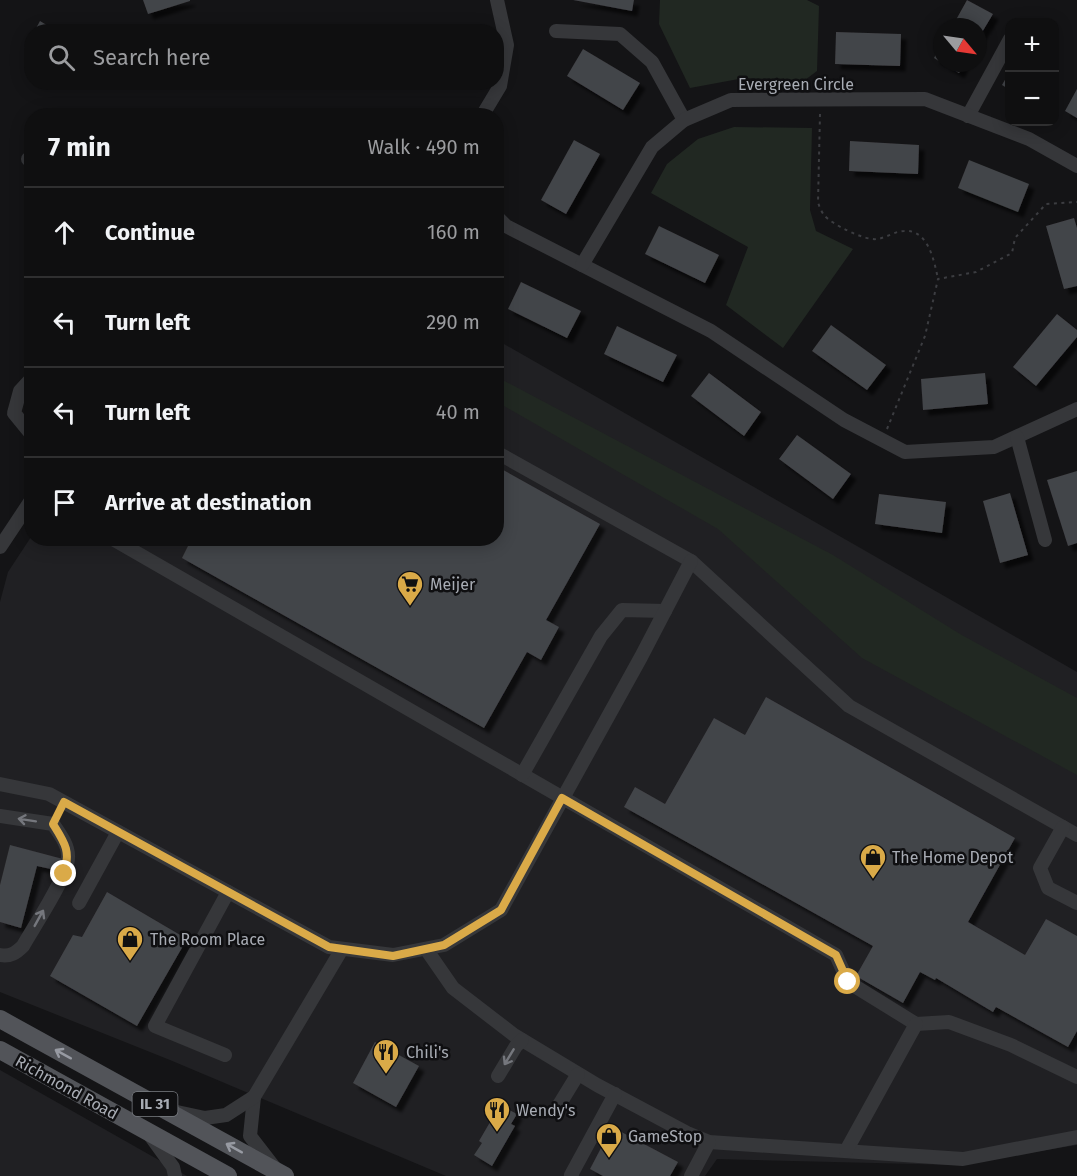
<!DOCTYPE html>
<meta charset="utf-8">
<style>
body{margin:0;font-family:"Fira Sans",sans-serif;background:#1d1d1e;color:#f1f3f6}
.controls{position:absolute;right:18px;top:18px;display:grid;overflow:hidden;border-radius:12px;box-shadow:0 3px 15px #0003}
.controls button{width:54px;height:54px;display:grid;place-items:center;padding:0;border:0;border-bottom:2px solid #2f2f30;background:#0f0f10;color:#f1f3f6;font:30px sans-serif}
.compass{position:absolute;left:933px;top:18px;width:54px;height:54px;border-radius:50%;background:#0f0f10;box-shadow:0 3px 15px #0003;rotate:119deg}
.stop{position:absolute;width:18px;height:18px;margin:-14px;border:4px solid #daaa48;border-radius:50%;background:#fff}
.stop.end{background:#daaa48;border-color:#fff;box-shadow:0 2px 6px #0008}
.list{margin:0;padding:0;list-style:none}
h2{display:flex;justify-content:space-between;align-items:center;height:78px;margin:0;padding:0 24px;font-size:26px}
h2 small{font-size:20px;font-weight:400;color:#9b9c9f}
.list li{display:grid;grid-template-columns:39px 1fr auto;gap:18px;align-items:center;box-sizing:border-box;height:90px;padding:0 24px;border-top:2px solid #2f2f30}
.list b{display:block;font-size:22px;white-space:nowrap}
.list em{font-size:20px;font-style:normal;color:#9b9c9f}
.icon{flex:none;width:33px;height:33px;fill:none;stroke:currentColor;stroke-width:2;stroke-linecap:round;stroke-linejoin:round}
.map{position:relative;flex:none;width:1077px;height:1176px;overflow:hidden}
.search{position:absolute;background:#0f0f10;box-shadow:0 3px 15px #0003;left:24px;top:24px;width:480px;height:66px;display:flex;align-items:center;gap:15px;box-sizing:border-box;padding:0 21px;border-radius:24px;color:#9b9c9f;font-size:22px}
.panel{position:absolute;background:#0f0f10;box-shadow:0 3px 15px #0003;left:24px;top:108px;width:480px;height:438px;border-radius:24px}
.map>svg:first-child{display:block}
.built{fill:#202023}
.green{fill:#212822}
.building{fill:#434448;filter:url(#shadow)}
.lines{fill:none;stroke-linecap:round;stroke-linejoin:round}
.path{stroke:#3c3d41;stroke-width:2;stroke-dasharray:3 4.5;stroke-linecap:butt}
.minor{stroke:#36373a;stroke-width:14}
.major{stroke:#525459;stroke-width:18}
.oneway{stroke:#75777d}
.oneway2{stroke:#979aa2}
.route{stroke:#daaa48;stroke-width:8}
.labels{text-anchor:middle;stroke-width:5;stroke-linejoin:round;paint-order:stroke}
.shield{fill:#0f0f11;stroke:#7a7d83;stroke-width:1.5}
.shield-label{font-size:15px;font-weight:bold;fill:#a8acb4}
.street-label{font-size:16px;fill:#a8acb4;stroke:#0f0f11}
.poi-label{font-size:16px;fill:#a8acb4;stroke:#0f0f11;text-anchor:start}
</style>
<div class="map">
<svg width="1077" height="1176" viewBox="0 0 1077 1176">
<defs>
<filter id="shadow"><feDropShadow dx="5.5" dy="5.5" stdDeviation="1.5" flood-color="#0009"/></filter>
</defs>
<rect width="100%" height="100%" fill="#141416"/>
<!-- built -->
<g class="built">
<path d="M497,340L1077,672V1145L956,1165L717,1159L705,1176H446L170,1060L0,992V602L8,572L31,537L496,538Z"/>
<path d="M0,1070L187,1176H0Z"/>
</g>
<!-- green -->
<g class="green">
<path d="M660,0H807L819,6L817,71L805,80L744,78L690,88L659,24Z"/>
<path d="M734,127L812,128L810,210L816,231L853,249L783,348L726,305L748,247L651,193L667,164L698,139Z"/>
<path d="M497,377L833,555L960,634L1077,698V775L862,658L718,529L497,402Z"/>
</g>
<!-- building -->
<g class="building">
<path d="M143,0H190V1L148,14Z"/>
<path d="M573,0H634L632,11Z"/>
<path d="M967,0L993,14L978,39V27H952Z"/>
<path d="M40,21L58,32H34Z"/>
<path d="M836,32L901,34L900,66L835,64Z"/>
<path d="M32,36V53L24,48Z"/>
<path d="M942,43V63L934,58Z"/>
<path d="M583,49L640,83L623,110L567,76Z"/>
<path d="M942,63H964L959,73Z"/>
<path d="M1010,71V90L1002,85Z"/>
<path d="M1077,89V118L1065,111Z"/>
<path d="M574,140L600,154L566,214L541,200Z"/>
<path d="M850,141L919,145L918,174L849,171Z"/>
<path d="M969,160L1029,184L1018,212L958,188Z"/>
<path d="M1074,218L1077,228V286L1064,289L1046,226Z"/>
<path d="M659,226L719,255L705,283L645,254Z"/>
<path d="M521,282L581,311L567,338L508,309Z"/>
<path d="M1057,314L1077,330V337L1036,386L1013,367Z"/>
<path d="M831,325L886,365L867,390L812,351Z"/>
<path d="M617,326L677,355L663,382L604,354Z"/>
<path d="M709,373L761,412L744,436L691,396Z"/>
<path d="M985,373L988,404L923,410L921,379Z"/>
<path d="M797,435L851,474L833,499L779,459Z"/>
<path d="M496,466L600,524L546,620L559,627L541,660L527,652L484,728L182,558L192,538H496Z"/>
<path d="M1077,471V543L1068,546L1047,480Z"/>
<path d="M1010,493L1028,555L1000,563L983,501Z"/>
<path d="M879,494L946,502L942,533L875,524Z"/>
<path d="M766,697L1015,838L968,922L1025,955L1046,919L1077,936V1031L1068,1047L996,1007L993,1012L936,978L935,980L920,972L903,1003L856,976L873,946L624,807L635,787L665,804L714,718L745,735Z"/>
<path d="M10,845L63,859L60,871L37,866L21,928L0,922V885Z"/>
<path d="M107,892L187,939L137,1026L50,976L73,935L82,937Z"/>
<path d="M375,1042L419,1066L396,1107L353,1083Z"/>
<path d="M500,1105L517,1114L511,1124L515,1126L492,1166L474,1155L482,1143L479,1141Z"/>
<path d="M612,1127L678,1162L670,1176H603L590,1169Z"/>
</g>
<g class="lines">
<!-- path -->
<g class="path">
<path d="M820,114L818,202C819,206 821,211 824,215C831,224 865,241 877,239C886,238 895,231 904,231C928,229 934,260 938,279"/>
<path d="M887,429L925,336L938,279L976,272L1012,253L1015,238L1046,204L1077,202"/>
</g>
<!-- minor -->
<g class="minor">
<path d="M556,31L620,34L652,62L684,120"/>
<path d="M482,116L500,86L507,45L497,0"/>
<path d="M968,116L1010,39"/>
<path d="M28,159L32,163"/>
<path d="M496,216L506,226L711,331L844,420L905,452L994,447L1077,409"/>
<path d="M582,265L652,147L684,120L731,100L925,99L1029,139L1077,166"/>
<path d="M32,351V355"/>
<path d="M32,378L20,391L14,413L32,435"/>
<path d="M1017,437L1045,540"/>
<path d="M496,452L691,561L849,706L1077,835"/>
<path d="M111,538L836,955L848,982L916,1024L949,1022L1011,1045L1077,1077"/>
<path d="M0,547L32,499"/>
<path d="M522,775L601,636L622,610L665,611"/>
<path d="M0,784L49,794L329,947L393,955L444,945L501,910L641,657L691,561"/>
<path d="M0,816L53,824C60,834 69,846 68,858C68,876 33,928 23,946C16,953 10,957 0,955"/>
<path d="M1063,827L1040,868L1048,888L1077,903"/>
<path d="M79,903L118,832"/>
<path d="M426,949L453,988L514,1035L597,1085L687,1133L709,1142L963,1159L1077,1137"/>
<path d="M225,1055L155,1026L228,892"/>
<path d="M498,1076L516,1046L522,1040"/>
<path d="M254,1097L250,1136L274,1167"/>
<path d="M556,1110L578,1074"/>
<path d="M177,1112L205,1118L226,1115L254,1097L342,949"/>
<path d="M149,1134L173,1167L175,1176"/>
<path d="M846,1151L916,1024"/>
<path d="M572,1176L571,1175L615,1094"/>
<path d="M691,1176L709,1142"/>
</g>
<!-- major -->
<g class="major">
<path d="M0,1019L285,1176"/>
<path d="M0,1050L228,1176"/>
</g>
</g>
<!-- one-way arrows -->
<defs><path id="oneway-shaft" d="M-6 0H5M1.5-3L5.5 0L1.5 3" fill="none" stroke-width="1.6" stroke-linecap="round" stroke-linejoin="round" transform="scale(1.5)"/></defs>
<g class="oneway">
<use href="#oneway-shaft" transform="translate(27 820) rotate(-171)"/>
<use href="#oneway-shaft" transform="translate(39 918) rotate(-61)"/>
<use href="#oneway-shaft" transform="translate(509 1057) rotate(121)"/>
</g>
<g class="oneway2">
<use href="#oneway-shaft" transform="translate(63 1054) rotate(-151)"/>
<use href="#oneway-shaft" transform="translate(234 1148) rotate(-151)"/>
</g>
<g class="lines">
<!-- route -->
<path class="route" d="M64,874C71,851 65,843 53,824L64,802L329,947L393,956L444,945L501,910L562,798L836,955L848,982"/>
</g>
<!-- icons -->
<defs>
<g id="supermarket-pin" transform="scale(1.35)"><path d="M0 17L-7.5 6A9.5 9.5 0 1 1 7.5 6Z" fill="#daaa48" stroke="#0f0f11"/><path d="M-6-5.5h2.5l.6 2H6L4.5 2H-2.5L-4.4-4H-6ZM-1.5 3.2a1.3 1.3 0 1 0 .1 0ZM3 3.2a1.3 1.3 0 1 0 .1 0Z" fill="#111"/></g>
<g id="shop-pin" transform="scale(1.35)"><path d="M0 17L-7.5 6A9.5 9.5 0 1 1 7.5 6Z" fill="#daaa48" stroke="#0f0f11"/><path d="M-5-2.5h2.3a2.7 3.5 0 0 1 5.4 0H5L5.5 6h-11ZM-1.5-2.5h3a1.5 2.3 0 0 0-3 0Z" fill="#111"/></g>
<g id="restaurant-pin" transform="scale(1.35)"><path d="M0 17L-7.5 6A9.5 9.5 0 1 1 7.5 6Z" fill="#daaa48" stroke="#0f0f11"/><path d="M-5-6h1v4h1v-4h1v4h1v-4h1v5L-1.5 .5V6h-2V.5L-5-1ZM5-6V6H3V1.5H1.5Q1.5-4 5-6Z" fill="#111"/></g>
</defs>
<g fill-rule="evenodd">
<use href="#supermarket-pin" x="410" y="584"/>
<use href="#shop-pin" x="873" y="857"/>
<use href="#shop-pin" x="130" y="939"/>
<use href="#restaurant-pin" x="386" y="1052"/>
<use href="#restaurant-pin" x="497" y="1110"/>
<use href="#shop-pin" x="609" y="1136"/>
</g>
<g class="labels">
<!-- shield labels -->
<rect class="shield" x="132.5" y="1092" width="45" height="24" rx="4.5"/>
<g class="shield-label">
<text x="155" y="1109">IL 31</text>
</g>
<!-- street labels -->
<g class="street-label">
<text x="796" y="90">Evergreen Circle</text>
<text transform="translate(67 1087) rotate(29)" y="6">Richmond Road</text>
</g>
<!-- poi labels -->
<g class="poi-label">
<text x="430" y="590">Meijer</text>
<text x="892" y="863">The Home Depot</text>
<text x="150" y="945">The Room Place</text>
<text x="406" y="1058">Chili's</text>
<text x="516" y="1116">Wendy's</text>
<text x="628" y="1142">GameStop</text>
</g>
</g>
</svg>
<div class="controls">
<button>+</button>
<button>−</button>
</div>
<svg class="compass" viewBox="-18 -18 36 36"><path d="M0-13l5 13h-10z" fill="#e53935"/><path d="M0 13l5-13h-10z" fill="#9b9c9f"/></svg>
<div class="stop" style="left:848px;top:982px"></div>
<div class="stop end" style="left:64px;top:874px"></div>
<div class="search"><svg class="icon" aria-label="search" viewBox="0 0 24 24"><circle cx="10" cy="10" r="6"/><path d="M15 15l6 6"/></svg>Search here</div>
<section class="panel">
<h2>7 min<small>Walk · 490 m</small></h2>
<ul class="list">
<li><svg class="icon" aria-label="ahead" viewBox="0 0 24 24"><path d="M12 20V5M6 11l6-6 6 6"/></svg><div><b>Continue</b></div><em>160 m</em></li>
<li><svg class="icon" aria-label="left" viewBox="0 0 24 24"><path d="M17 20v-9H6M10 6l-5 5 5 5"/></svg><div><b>Turn left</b></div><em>290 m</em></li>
<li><svg class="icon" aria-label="left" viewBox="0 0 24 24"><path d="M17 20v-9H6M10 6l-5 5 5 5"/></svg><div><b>Turn left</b></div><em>40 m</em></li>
<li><svg class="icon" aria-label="arrive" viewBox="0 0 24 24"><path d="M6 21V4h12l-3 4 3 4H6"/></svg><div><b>Arrive at destination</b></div></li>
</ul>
</section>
</div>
